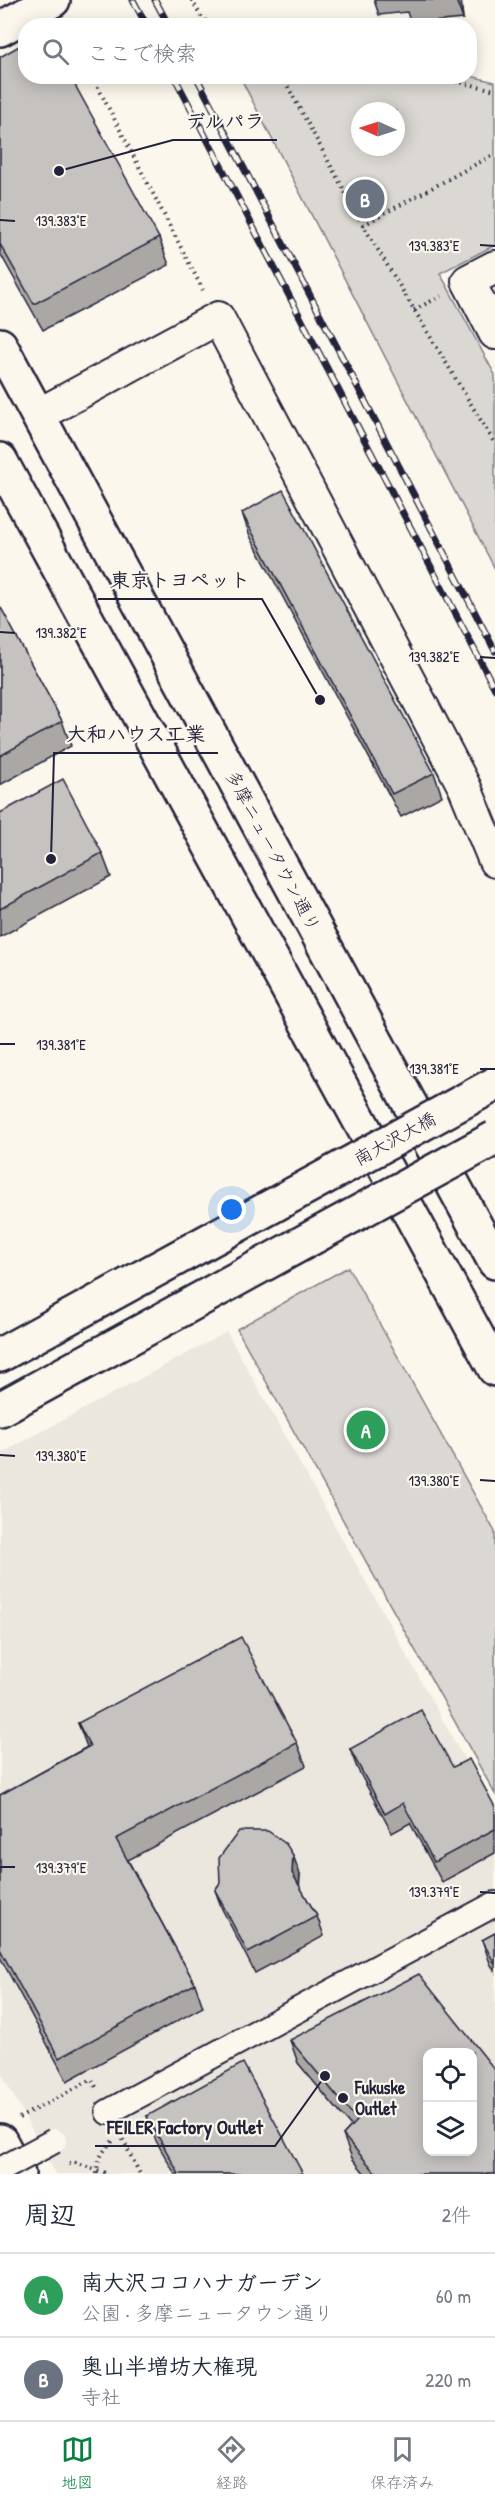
<!DOCTYPE html>
<html lang="ja">
<meta charset="utf-8">
<style>
body{margin:0;font-family:"Patrick Hand","Klee One",sans-serif;background:#f2f2f3;color:#1f2937}
.controls{position:absolute;right:18px;bottom:18px;display:grid;overflow:hidden;border-radius:12px;box-shadow:0 3px 15px #0003}
.controls button{width:54px;height:54px;display:grid;place-items:center;padding:0;border:0;border-bottom:2px solid #e0e1e3;background:#fff;color:#1f2937;font:30px sans-serif}
.compass{position:absolute;left:351px;top:102px;width:54px;height:54px;border-radius:50%;background:#fff;box-shadow:0 3px 15px #0003;rotate:273deg}
.you{position:absolute;left:232px;top:1210px;width:21px;height:21px;margin:-15px;border:4px solid #fff;border-radius:50%;background:#1a73e8;box-shadow:0 0 0 9px #1a73e833}
.badge{display:grid;place-items:center;width:39px;height:39px;border-radius:50%;background:#0b8043;color:#fff;font-size:20px;font-weight:700}
.pin{position:absolute;translate:-50% -50%;border:3px solid #fff;box-shadow:0 2px 6px #0006}
.list{margin:0;padding:0;list-style:none}
h2{display:flex;justify-content:space-between;align-items:center;height:78px;margin:0;padding:0 24px;font-size:26px}
h2 small{font-size:20px;font-weight:400;color:#747a83}
.list li{display:grid;grid-template-columns:39px 1fr auto;gap:18px;align-items:center;box-sizing:border-box;height:84px;padding:0 24px;border-top:2px solid #e0e1e3}
.list b{display:block;font-size:22px;white-space:nowrap}
.list p{margin:0;font-size:20px;white-space:nowrap;color:#747a83}
.list em{font-size:20px;font-style:normal;color:#747a83}
.icon{flex:none;width:33px;height:33px;fill:none;stroke:currentColor;stroke-width:2;stroke-linecap:round;stroke-linejoin:round}
.map{position:relative;flex:none;width:495px;height:2174px;overflow:hidden}
.search{position:absolute;background:#fff;box-shadow:0 3px 15px #0003;left:18px;right:18px;top:18px;height:66px;display:flex;align-items:center;gap:15px;box-sizing:border-box;padding:0 21px;border-radius:24px;color:#747a83;font-size:22px}
.sheet{height:246px;background:#fff}
nav{display:flex;justify-content:space-around;align-items:center;box-sizing:border-box;height:84px;border-top:2px solid #e0e1e3;background:#fff;font-size:16px;color:#747a83}
nav a{display:grid;justify-items:center;gap:3px}
nav .on{color:#0b8043}
.map>svg:first-child{display:block}
.built{fill:#ebe7df;fill-rule:evenodd}
.green{fill:#dbd8d3;stroke:#7e7d87;stroke-width:1.5;fill-rule:evenodd}
.lines{fill:none;stroke-linecap:round;stroke-linejoin:round}
.pedestrian-casing{stroke:#22223b;stroke-width:28}
.minor-casing{stroke:#22223b;stroke-width:36}
.tertiary-casing{stroke:#22223b;stroke-width:38}
.secondary-casing{stroke:#22223b;stroke-width:38}
.path{stroke:#22223b;stroke-width:4;stroke-dasharray:1.5 4.5;stroke-linecap:butt}
.pedestrian{stroke:#fbf7ec;stroke-width:24}
.minor{stroke:#fbf7ec;stroke-width:32}
.tertiary{stroke:#fbf7ec;stroke-width:33}
.secondary{stroke:#fbf7ec;stroke-width:33}
.rail-casing{stroke:#22223b;stroke-width:7}
.rail{stroke:#fbf7ec;stroke-width:4.5;stroke-dasharray:14;stroke-linecap:butt}
.pedestrian-bridge-casing{stroke:#22223b;stroke-width:28;stroke-linecap:butt}
.tertiary-bridge-casing{stroke:#22223b;stroke-width:38;stroke-linecap:butt}
.pedestrian-bridge{stroke:#fbf7ec;stroke-width:24}
.tertiary-bridge{stroke:#fbf7ec;stroke-width:33}
.wall{fill:#aaa7a5;stroke:#22223b;stroke-width:1.5}
.shaded-wall{fill:#8b8886;stroke:#22223b;stroke-width:1.5}
.building{fill:#c6c2c0;stroke:#22223b;stroke-width:1.5;fill-rule:evenodd}
.ticks{fill:none;stroke:#22223b;stroke-width:2}
.poi-dot{fill:#22223b;stroke:#fbf7ec;stroke-width:2}
.labels{text-anchor:middle;stroke-width:4.5;stroke-linejoin:round;paint-order:stroke}
.street-label{font-size:18px;fill:#22223b;stroke:#fbf7ec}
.poi-label{font-size:18px;font-weight:bold;fill:#22223b;stroke:#fbf7ec;text-anchor:start}
.ticks-label{font-size:15px;text-anchor:middle;fill:#22223b;stroke:#fbf7ec;stroke-width:4.5;stroke-linejoin:round;paint-order:stroke}
.leader{fill:none;stroke:#22223b;stroke-width:2}
.callout-dot{fill:#22223b;stroke:#fbf7ec;stroke-width:2}
.callout-label{font-size:20px;text-anchor:middle;font-weight:bold;fill:#22223b;stroke:#fbf7ec;stroke-width:4.5;stroke-linejoin:round;paint-order:stroke}
</style>
<div class="map">
<svg width="495" height="2174" viewBox="0 0 495 2174">
<rect width="100%" height="100%" fill="#fbf7ec"/>
<filter id="ink" filterUnits="userSpaceOnUse"><feTurbulence type="fractalNoise" baseFrequency=".0167" numOctaves="2"/><feDisplacementMap in="SourceGraphic" scale="12" xChannelSelector="R" yChannelSelector="G"/><feConvolveMatrix kernelMatrix="1 2 1 2 8 2 1 2 1" color-interpolation-filters="sRGB"/></filter>
<g filter="url(#ink)">
<!-- built -->
<path class="built" d="M227,1332L495,1814V2174H56L0,2071V1454ZM428,2052H472V2152H428Z"/>
<!-- green -->
<g class="green">
<path d="M470,76L495,82V245L440,273L495,375V569L240,77ZM360,111H396V147H360Z"/>
<path d="M348,1267L495,1532V1794L237,1329Z"/>
</g>
<g class="lines">
<!-- pedestrian casing -->
<g class="pedestrian-casing">
<path id="pedestrian" d="M108,2112L495,1904"/>
</g>
<!-- minor casing -->
<g class="minor-casing">
<g id="minor">
<path d="M495,267L468,281L495,333"/>
<path d="M38,415L218,318L465,788L495,861"/>
<path d="M431,1143L495,1108"/>
</g>
</g>
<!-- tertiary casing -->
<g class="tertiary-casing">
<g id="tertiary">
<path d="M0,1355L294,1194"/>
<path d="M0,1409L317,1235"/>
<path d="M0,2141L18,2174"/>
</g>
</g>
<!-- secondary casing -->
<g class="secondary-casing">
<g id="secondary">
<path d="M0,29L53,0"/>
<path d="M0,345L495,1262"/>
<path d="M0,460L495,1369"/>
</g>
</g>
<!-- path -->
<g class="path">
<path d="M192,0L202,18L212,26"/>
<path d="M92,76L203,290"/>
<path d="M282,76L363,225L495,444"/>
<path d="M432,76L495,90"/>
<path d="M363,225L495,154"/>
<path d="M414,310L441,296"/>
<path d="M19,2118L92,2079L96,2087"/>
<path d="M120,2134L140,2174"/>
<path d="M69,2164L75,2163L109,2174"/>
<path d="M97,2174C97,2158 104,2149 115,2139"/>
</g>
<!-- pedestrian -->
<use href="#pedestrian" class="pedestrian"/>
<!-- minor -->
<use href="#minor" class="minor"/>
<!-- tertiary -->
<use href="#tertiary" class="tertiary"/>
<!-- secondary -->
<use href="#secondary" class="secondary"/>
<!-- rail casing -->
<g class="rail-casing">
<g id="rail">
<path d="M133,0L147,26"/>
<path d="M155,0L169,26"/>
<path d="M174,76L495,689"/>
<path d="M196,76L495,651"/>
</g>
</g>
<!-- rail -->
<use href="#rail" class="rail"/>
<!-- pedestrian-bridge casing -->
<g class="pedestrian-bridge-casing">
<path id="pedestrian-bridge" d="M0,2170L54,2141"/>
</g>
<!-- tertiary-bridge casing -->
<g class="tertiary-bridge-casing">
<g id="tertiary-bridge">
<path d="M294,1194L495,1084"/>
<path d="M317,1235L495,1138"/>
</g>
</g>
<!-- pedestrian-bridge -->
<use href="#pedestrian-bridge" class="pedestrian-bridge"/>
<!-- tertiary-bridge -->
<use href="#tertiary-bridge" class="tertiary-bridge"/>
</g>
<!-- wall -->
<g class="wall">
<path d="M374,0H461L463,19L411,24L407,12L379,15Z"/>
<path d="M0,57L159,238L169,265L43,330L0,253Z"/>
<path d="M242,513L434,773L442,796L401,817L250,536Z"/>
<path d="M0,606L62,721L71,746L0,785Z"/>
<path d="M0,813L102,853L111,877L0,937Z"/>
<path d="M78,1723L297,1743L306,1766L128,1860L195,1984L203,2007L67,2081L0,1957V1795L87,1747Z"/>
<path d="M350,1749L495,1807V1853L442,1882L410,1823L392,1833L357,1768Z"/>
<path d="M300,1874L299,1886L317,1916L324,1936L255,1973L222,1909L215,1890L220,1883Z"/>
<path d="M495,1933V1972L490,1963L482,1940Z"/>
<path d="M290,2040L495,2174H365L352,2158L343,2135L351,2126L298,2063Z"/>
<path d="M147,2116L303,2174H175L155,2139Z"/>
</g>
<!-- shaded-wall -->
<g class="shaded-wall">
<path d="M456,0H461L463,19Z"/>
<path d="M293,1855L300,1874L299,1892L292,1873Z"/>
</g>
<!-- building -->
<g class="building">
<path d="M26,42V76H70L159,238L34,304L0,244V57Z"/>
<path d="M283,490L434,773L392,794L242,513Z"/>
<path d="M0,606L62,721L0,756Z"/>
<path d="M63,779L102,853L0,909V813Z"/>
<path d="M241,1637L297,1743L116,1839L195,1984L59,2058L0,1949V1795L90,1746L78,1723Z"/>
<path d="M421,1710L453,1767L469,1759L495,1807V1829L434,1862L403,1803L385,1814L350,1749Z"/>
<path d="M239,1831H268L286,1844L293,1855L292,1873L317,1916L248,1953L215,1890L220,1883L219,1858Z"/>
<path d="M495,1933V1964L482,1940Z"/>
<path d="M419,1974L495,2070V2174H377L343,2135L357,2120L290,2040ZM428,2052H472V2151H428Z"/>
<path d="M243,2063L303,2174H179L147,2116Z"/>
</g>
</g>
<!-- ticks -->
<path class="ticks" d="M0,220L15,221M480,245L495,246M0,632L15,633M480,657L495,658M0,1044H15M480,1069H495M0,1455L15,1456M480,1480L495,1481M0,1867H15M480,1892L495,1893"/>
<!-- markers -->
<circle class="poi-dot" cx="343" cy="2098" r="6"/>
<g class="labels">
<!-- street labels -->
<g class="street-label">
<text transform="translate(273 851) rotate(62)" y="6">多摩ニュータウン通り</text>
<text transform="translate(395 1139) rotate(-29)" y="6">南大沢大橋</text>
</g>
<!-- poi labels -->
<g class="poi-label">
<text x="355" y="2094">Fukuske<tspan x="355" dy="21">Outlet</tspan></text>
</g>
</g>
<g class="ticks-label">
<text x="61" y="226">139.383°E</text>
<text x="434" y="251">139.383°E</text>
<text x="61" y="638">139.382°E</text>
<text x="434" y="662">139.382°E</text>
<text x="61" y="1050">139.381°E</text>
<text x="434" y="1074">139.381°E</text>
<text x="61" y="1461">139.380°E</text>
<text x="434" y="1486">139.380°E</text>
<text x="61" y="1873">139.379°E</text>
<text x="434" y="1897">139.379°E</text>
</g>
<!-- callouts -->
<path class="leader" d="M59 171L173 140H277M320 700L262 599H98M51 859L54 753H218M325 2076L275 2146H95"/>
<g class="callout-dot">
<circle cx="59" cy="171" r="6"/>
<circle cx="320" cy="700" r="6"/>
<circle cx="51" cy="859" r="6"/>
<circle cx="325" cy="2076" r="6"/>
</g>
<g class="callout-label">
<text x="225" y="128">デルパラ</text>
<text x="180" y="587">東京トヨペット</text>
<text x="136" y="741">大和ハウス工業</text>
<text x="185" y="2134">FEILER Factory Outlet</text>
</g>
</svg>
<div class="controls">
<button><svg class="icon" aria-label="locate" viewBox="0 0 24 24"><circle cx="12" cy="12" r="6"/><path d="M12 2v4M12 18v4M2 12h4M18 12h4"/></svg></button>
<button><svg class="icon" aria-label="layers" viewBox="0 0 24 24"><path d="M12 4l9 5-9 5-9-5zM3 14l9 5 9-5"/></svg></button>
</div>
<svg class="compass" viewBox="-18 -18 36 36"><path d="M0-13l5 13h-10z" fill="#e53935"/><path d="M0 13l5-13h-10z" fill="#747a83"/></svg>
<div class="you"></div>
<div class="pin badge" style="left:366px;top:1430px;background:#2e9e5b">A</div>
<div class="pin badge" style="left:365px;top:199px;background:#6b7280">B</div>
<div class="search"><svg class="icon" aria-label="search" viewBox="0 0 24 24"><circle cx="10" cy="10" r="6"/><path d="M15 15l6 6"/></svg>ここで検索</div>
</div>
<section class="sheet">
<h2>周辺<small>2件</small></h2>
<ul class="list">
<li><span class="badge" style="background:#2e9e5b">A</span><div><b>南大沢ココハナガーデン</b><p>公園 · 多摩ニュータウン通り</p></div><em>60 m</em></li>
<li><span class="badge" style="background:#6b7280">B</span><div><b>奥山半増坊大権現</b><p>寺社</p></div><em>220 m</em></li>
</ul>
</section>
<nav>
<a class="on"><svg class="icon" aria-label="map" viewBox="0 0 24 24"><path d="M3 6l6-2 6 2 6-2v14l-6 2-6-2-6 2zM9 4v14M15 6v14"/></svg>地図</a>
<a><svg class="icon" aria-label="directions" viewBox="0 0 24 24"><path d="M12 3l9 9-9 9-9-9zM9 14v-3h6M13 9l2 2-2 2"/></svg>経路</a>
<a><svg class="icon" aria-label="saved" viewBox="0 0 24 24"><path d="M7 4h10v16l-5-4-5 4z"/></svg>保存済み</a>
</nav>
